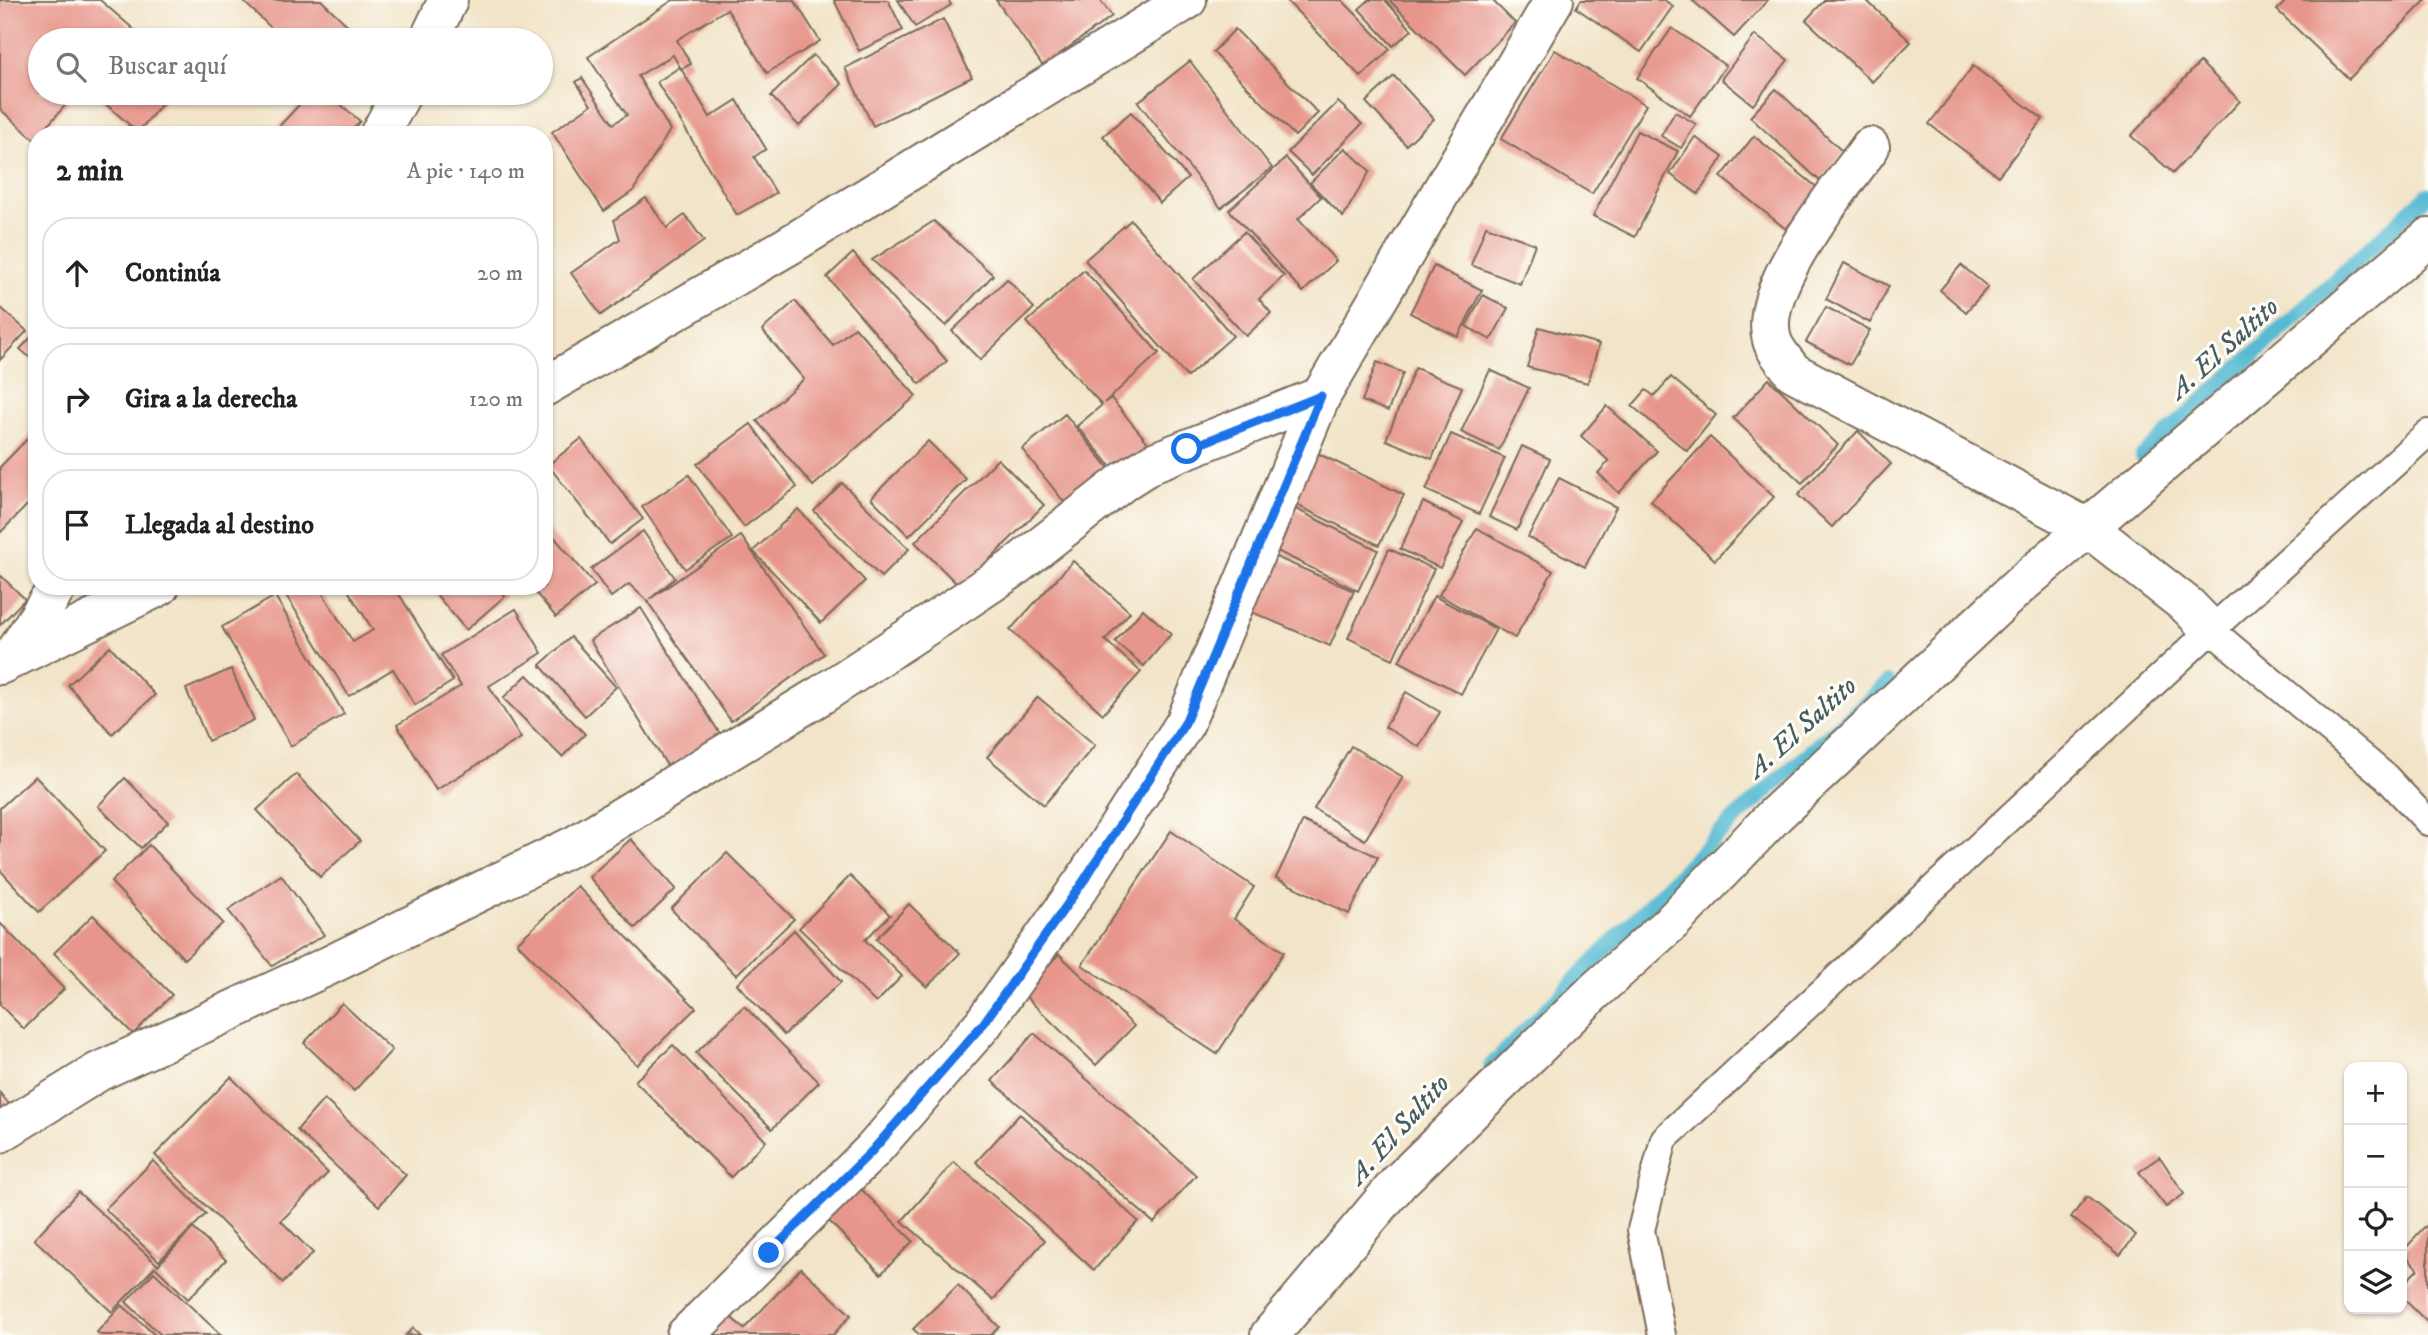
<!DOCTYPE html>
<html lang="es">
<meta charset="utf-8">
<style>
body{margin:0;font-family:"IM FELL DW Pica",serif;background:#f2f2f2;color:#222}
.controls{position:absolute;right:21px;bottom:21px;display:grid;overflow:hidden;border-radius:14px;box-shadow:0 2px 5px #0004}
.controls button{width:63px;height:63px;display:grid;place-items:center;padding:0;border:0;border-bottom:2px solid #e0e0e0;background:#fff;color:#222;font:35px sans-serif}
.stop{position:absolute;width:21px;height:21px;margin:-16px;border:5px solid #1a73e8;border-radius:50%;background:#fff}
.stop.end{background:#1a73e8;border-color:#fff;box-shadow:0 2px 7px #0008}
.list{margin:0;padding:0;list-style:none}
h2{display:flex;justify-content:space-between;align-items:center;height:91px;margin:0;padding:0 28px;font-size:30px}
h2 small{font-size:23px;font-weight:400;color:#767676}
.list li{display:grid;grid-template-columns:46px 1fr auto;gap:21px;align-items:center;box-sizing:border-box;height:112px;margin:0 14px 14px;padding:0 14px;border:2px solid #e0e0e0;border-radius:28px}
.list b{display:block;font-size:26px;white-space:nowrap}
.list em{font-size:23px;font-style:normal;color:#767676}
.icon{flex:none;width:38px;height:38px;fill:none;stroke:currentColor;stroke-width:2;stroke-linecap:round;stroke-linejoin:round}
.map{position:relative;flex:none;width:2428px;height:1335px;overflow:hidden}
.search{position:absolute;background:#fff;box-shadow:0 2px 5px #0004;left:28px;top:28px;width:525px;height:77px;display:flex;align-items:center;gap:18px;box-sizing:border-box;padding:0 24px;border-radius:38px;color:#767676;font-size:26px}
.panel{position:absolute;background:#fff;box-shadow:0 2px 5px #0004;left:28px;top:126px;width:525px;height:469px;border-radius:28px}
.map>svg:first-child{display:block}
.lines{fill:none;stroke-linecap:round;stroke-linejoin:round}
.stream{stroke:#54bad2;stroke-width:16}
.building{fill:#e7968b}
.lane-casing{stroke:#7b6b5a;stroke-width:30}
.street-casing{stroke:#7b6b5a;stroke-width:42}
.lane{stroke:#fff;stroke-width:26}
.street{stroke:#fff;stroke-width:38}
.route{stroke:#1a73e8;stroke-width:9}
.labels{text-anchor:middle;stroke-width:6;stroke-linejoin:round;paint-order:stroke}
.water-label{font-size:28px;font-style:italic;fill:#445c5d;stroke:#fdfcf7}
</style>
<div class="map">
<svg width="2428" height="1335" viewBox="0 0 2428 1335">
<rect width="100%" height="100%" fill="#fdfcf7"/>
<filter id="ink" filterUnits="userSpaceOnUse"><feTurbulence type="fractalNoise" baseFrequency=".0143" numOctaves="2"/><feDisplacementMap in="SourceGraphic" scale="14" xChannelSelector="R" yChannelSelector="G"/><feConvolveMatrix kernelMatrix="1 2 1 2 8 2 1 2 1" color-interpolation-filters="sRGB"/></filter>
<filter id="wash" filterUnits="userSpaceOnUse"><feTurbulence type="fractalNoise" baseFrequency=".00686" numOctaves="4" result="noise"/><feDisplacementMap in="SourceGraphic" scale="28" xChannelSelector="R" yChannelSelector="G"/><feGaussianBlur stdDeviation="1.57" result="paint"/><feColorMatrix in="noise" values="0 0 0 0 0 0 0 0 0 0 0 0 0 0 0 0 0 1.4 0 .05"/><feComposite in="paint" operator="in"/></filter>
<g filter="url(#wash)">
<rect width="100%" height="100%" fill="#f2e4c8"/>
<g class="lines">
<!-- stream -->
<g class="stream">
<path d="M2143,456L2428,195"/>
<path d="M1491,1066L1729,824L1888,683"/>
</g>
</g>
<g id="blocks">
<!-- building -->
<g class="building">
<path d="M0,0H100L146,40H40V93H76L35,140L0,109Z"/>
<path d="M242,0H321L363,40H284Z"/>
<path d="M673,0H794L820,41L767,73L727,9L677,40L691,64L681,69L673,55L638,76L670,130L633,191L604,211L552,132L591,105L576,82L582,78L613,124L627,115L588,57Z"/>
<path d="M834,0H888L903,30L859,51Z"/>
<path d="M898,0H948L951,5L915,27Z"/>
<path d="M996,0H1100L1112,16L1043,66Z"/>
<path d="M1286,0H1342L1390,49L1361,77Z"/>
<path d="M1369,0H1385L1412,30L1393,46L1359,9Z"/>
<path d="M1389,0H1492L1515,23L1465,75Z"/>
<path d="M1581,0H1664L1673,6L1641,52L1576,8Z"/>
<path d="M1692,0H1768L1734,37Z"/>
<path d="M1825,0H1866L1911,42L1872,82L1806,20Z"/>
<path d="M2287,0H2426L2349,79L2277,10Z"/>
<path d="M943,19L972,77L873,126L845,68Z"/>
<path d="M1672,28L1726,66L1690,116L1637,78Z"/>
<path d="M1235,29L1318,113L1295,136L1213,52Z"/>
<path d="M1755,35L1788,60L1753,105L1721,79Z"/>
<path d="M1555,50L1646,105L1592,194L1501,139Z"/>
<path d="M813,55L842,84L799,126L771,96Z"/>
<path d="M1190,61L1272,168L1221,208L1138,102Z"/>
<path d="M2200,62L2240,101L2173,173L2131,136Z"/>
<path d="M1973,66L2043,119L1998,176L1929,124Z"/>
<path d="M680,67L710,117L737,100L766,149L754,157L776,193L737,215L657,82Z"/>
<path d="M1394,76L1434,119L1406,145L1366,102Z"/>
<path d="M1776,89L1844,153L1820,181L1750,117Z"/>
<path d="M93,93H171L138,132Z"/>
<path d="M310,93H327L360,121L348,135H271Z"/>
<path d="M1338,102L1362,124L1312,175L1288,152Z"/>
<path d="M1131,112L1188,178L1160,203L1103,136Z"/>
<path d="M1675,112L1696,124L1681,148L1661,136Z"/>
<path d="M128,126L137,135H120Z"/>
<path d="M1637,131L1678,151L1635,237L1593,216Z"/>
<path d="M1754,136L1819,189L1786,229L1721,177Z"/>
<path d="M1695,137L1723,157L1698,194L1670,174Z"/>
<path d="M1345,148L1370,171L1343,217L1310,183Z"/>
<path d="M1286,158L1321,197L1298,219L1336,261L1303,292L1229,210Z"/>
<path d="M646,198L667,228L685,215L704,241L601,315L571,273L620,239L614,220Z"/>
<path d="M1131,220L1233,336L1187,377L1085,260Z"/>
<path d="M934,221L993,275L946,326L872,260Z"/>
<path d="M1486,226L1535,244L1520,284L1471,265Z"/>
<path d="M1244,232L1284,276L1259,299L1271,313L1246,336L1193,279Z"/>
<path d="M853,253L947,361L920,384L827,277Z"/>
<path d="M1844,263L1889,286L1870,323L1826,299Z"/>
<path d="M1961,265L1988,287L1966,312L1940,290Z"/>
<path d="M1434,266L1482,290L1458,337L1410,313Z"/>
<path d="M1084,270L1159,353L1104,403L1111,398L1150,445L1116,473L1077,426L1102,405L1027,322Z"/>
<path d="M1007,279L1034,308L980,360L952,331Z"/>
<path d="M1483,295L1508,308L1491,340L1466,326Z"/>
<path d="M795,301L833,345L855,327L916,396L813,486L757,421L804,379L762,330Z"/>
<path d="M0,307L27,331L0,360Z"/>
<path d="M1826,307L1870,330L1850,365L1806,342Z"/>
<path d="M1539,327L1599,344L1588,383L1527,367Z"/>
<path d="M37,331V364L20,349Z"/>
<path d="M1377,362L1403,373L1388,411L1362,401Z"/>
<path d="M1415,368L1462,387L1432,459L1386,440Z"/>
<path d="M1490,370L1529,388L1499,450L1461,432Z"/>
<path d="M1671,377L1716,415L1687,451L1632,406L1646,390L1654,396Z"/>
<path d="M1769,379L1838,445L1802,483L1733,418Z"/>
<path d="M1607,406L1657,451L1619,493L1598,473L1609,461L1581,436Z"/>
<path d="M1065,414L1112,472L1069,508L1022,449Z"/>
<path d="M751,424L797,487L744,527L697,464Z"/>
<path d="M35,431L37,495L0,533V467Z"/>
<path d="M1858,431L1891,464L1832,527L1798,495Z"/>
<path d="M1451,434L1505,458L1479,514L1426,490Z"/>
<path d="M1710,437L1774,497L1715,560L1651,501Z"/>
<path d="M581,439L643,519L610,544L548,465Z"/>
<path d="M928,441L966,479L909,536L871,498Z"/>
<path d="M1522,446L1550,459L1517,530L1489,517Z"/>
<path d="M1311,450L1404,495L1379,545L1286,500Z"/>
<path d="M998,459L1044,505L961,588L915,542Z"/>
<path d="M689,475L732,538L685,569L642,507Z"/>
<path d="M1559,478L1616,507L1585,567L1528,537Z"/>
<path d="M842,483L909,549L881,577L814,511Z"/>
<path d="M1423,502L1463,522L1440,568L1400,549Z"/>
<path d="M1288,505L1378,550L1358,591L1267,546Z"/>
<path d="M798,509L865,581L821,623L753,551Z"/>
<path d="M544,525L595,585L556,617L530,586H544Z"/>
<path d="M1477,528L1553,571L1515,638L1439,595Z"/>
<path d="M643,531L675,578L650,599L741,536L824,654L731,721L647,601L629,584L611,597L591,569Z"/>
<path d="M1389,549L1434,569L1393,659L1348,638Z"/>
<path d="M1269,554L1354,591L1330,646L1245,609Z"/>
<path d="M1073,561L1130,612L1105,640L1141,672L1103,714L1010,630Z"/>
<path d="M0,575L25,599L0,625Z"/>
<path d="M294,586H318L353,642L373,630L349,592L358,586H394L453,681L415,705L393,669L349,696L284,592Z"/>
<path d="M429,586H497L505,596L466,630Z"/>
<path d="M275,596L344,714L291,746L222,627Z"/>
<path d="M1434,596L1496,629L1461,694L1399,661Z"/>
<path d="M641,608L720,734L668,767L590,640Z"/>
<path d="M516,609L542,653L489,686L521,738L436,790L397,725L461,686L441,655Z"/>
<path d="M1143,609L1171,634L1144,666L1115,642Z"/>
<path d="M571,637L616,687L585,716L540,665Z"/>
<path d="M110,646L155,695L112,734L68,685Z"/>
<path d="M231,669L254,720L208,741L186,689Z"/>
<path d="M527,675L585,734L562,757L503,698Z"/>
<path d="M1406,692L1440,712L1419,747L1385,727Z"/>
<path d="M1038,697L1095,745L1044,805L987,757Z"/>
<path d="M1351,746L1403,777L1365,840L1314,809Z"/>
<path d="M296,774L360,841L320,877L257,810Z"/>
<path d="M35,776L105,851L39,912L0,870V808Z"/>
<path d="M125,778L168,822L141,848L98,806Z"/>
<path d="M1303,821L1378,857L1349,914L1276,878Z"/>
<path d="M1171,831L1254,887L1234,919L1284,952L1217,1054L1082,965Z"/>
<path d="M631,839L676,889L635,928L589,877Z"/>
<path d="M149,845L223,923L184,959L111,882Z"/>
<path d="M727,853L794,919L736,975L671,909Z"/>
<path d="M281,875L324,935L272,966L228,910Z"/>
<path d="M850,876L890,915L865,940L902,976L876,1003L799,928Z"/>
<path d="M577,886L696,1008L637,1065L517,943Z"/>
<path d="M909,904L960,953L927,987L876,939Z"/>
<path d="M93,915L172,995L133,1034L54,953Z"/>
<path d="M0,923L64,989L24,1029L0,1005Z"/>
<path d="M794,930L841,982L784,1035L737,984Z"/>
<path d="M1059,954L1134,1026L1096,1065L1022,993Z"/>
<path d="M342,1003L392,1050L354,1091L304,1043Z"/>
<path d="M744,1006L819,1082L772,1129L696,1053Z"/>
<path d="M1034,1033L1196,1175L1154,1223L992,1081Z"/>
<path d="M673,1045L766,1141L731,1177L635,1081Z"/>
<path d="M231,1077L328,1173L281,1221L313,1253L283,1283L155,1155Z"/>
<path d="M0,1093L12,1108L0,1117Z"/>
<path d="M324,1099L406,1175L379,1206L297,1130Z"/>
<path d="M1020,1114L1138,1221L1094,1270L976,1162Z"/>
<path d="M2160,1157L2184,1194L2166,1207L2139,1172Z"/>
<path d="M153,1161L206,1214L159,1261L105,1209Z"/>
<path d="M954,1162L1045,1240L993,1300L902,1221Z"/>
<path d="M854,1182L913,1241L881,1274L821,1213Z"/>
<path d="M78,1192L158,1265L193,1228L226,1260L188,1299L155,1267L112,1312L34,1239Z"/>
<path d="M2087,1197L2136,1235L2120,1255L2071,1217Z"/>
<path d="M2428,1224V1323L2402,1297V1286L2418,1269L2402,1252Z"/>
<path d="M801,1268L851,1315L833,1335H695L721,1308L744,1329Z"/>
<path d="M154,1272L221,1335H161L126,1302Z"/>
<path d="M958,1285L999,1327L991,1335H920L913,1329Z"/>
<path d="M122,1305L155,1335H101L97,1332Z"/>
<path d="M413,1328L420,1335H406Z"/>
</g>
</g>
</g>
<g filter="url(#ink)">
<use href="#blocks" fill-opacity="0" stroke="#7b6b5a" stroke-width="2"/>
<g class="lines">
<!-- lane casing -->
<g class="lane-casing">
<g id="lane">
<path d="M2211,630L2386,777L2428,822"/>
<path d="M1662,1335L1641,1230L1664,1139L2211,630L2428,433"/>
</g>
</g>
<!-- street casing -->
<g class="street-casing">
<g id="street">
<path d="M429,40L448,0"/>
<path d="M379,135L402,93"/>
<path d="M1870,147C1840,190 1756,287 1772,340C1775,351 1786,362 1793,372L2088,528L2188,606L2211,630"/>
<path d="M544,387L788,246L1187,0"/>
<path d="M11,659L58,586"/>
<path d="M0,665L160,586"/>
<path d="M0,1133L98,1072L328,966L577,844L821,695L954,608L1012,569L1124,481L1154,462L1321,396"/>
<path d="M686,1335L872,1151L983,1024L1085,879L1185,723L1321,396L1554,0"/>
<path d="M1270,1335L1399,1182L1595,991L1674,920L1775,815L2019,586L2428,238"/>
</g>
</g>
<!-- lane -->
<use href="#lane" class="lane"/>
<!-- street -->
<use href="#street" class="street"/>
</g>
</g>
<g class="lines" filter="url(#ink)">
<!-- route -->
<path class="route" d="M769,1253L872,1151L983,1024L1085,879L1185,723L1321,396L1187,449"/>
</g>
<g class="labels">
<!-- water labels -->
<g class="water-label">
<text transform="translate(2223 347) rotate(-42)" y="10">A. El Saltito</text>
<text transform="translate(1801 726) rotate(-42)" y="10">A. El Saltito</text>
<text transform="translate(1398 1128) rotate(-48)" y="10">A. El Saltito</text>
</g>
</g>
</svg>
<div class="controls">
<button>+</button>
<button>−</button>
<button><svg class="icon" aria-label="locate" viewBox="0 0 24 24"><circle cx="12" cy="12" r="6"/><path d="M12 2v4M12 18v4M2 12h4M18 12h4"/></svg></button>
<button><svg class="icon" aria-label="layers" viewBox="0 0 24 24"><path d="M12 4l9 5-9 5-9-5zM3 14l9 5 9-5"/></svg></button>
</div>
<div class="stop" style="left:1187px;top:449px"></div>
<div class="stop end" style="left:769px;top:1253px"></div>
<div class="search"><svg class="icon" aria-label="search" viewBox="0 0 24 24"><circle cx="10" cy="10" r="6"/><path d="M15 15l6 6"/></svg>Buscar aquí</div>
<section class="panel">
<h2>2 min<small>A pie · 140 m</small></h2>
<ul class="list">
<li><svg class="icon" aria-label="ahead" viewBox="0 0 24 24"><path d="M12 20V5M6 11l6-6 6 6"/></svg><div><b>Continúa</b></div><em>20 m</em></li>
<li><svg class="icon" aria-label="right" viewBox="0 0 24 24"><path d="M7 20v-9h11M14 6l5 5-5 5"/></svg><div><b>Gira a la derecha</b></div><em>120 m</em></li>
<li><svg class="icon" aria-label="arrive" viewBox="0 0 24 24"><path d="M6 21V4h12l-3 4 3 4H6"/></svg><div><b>Llegada al destino</b></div></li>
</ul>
</section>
</div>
